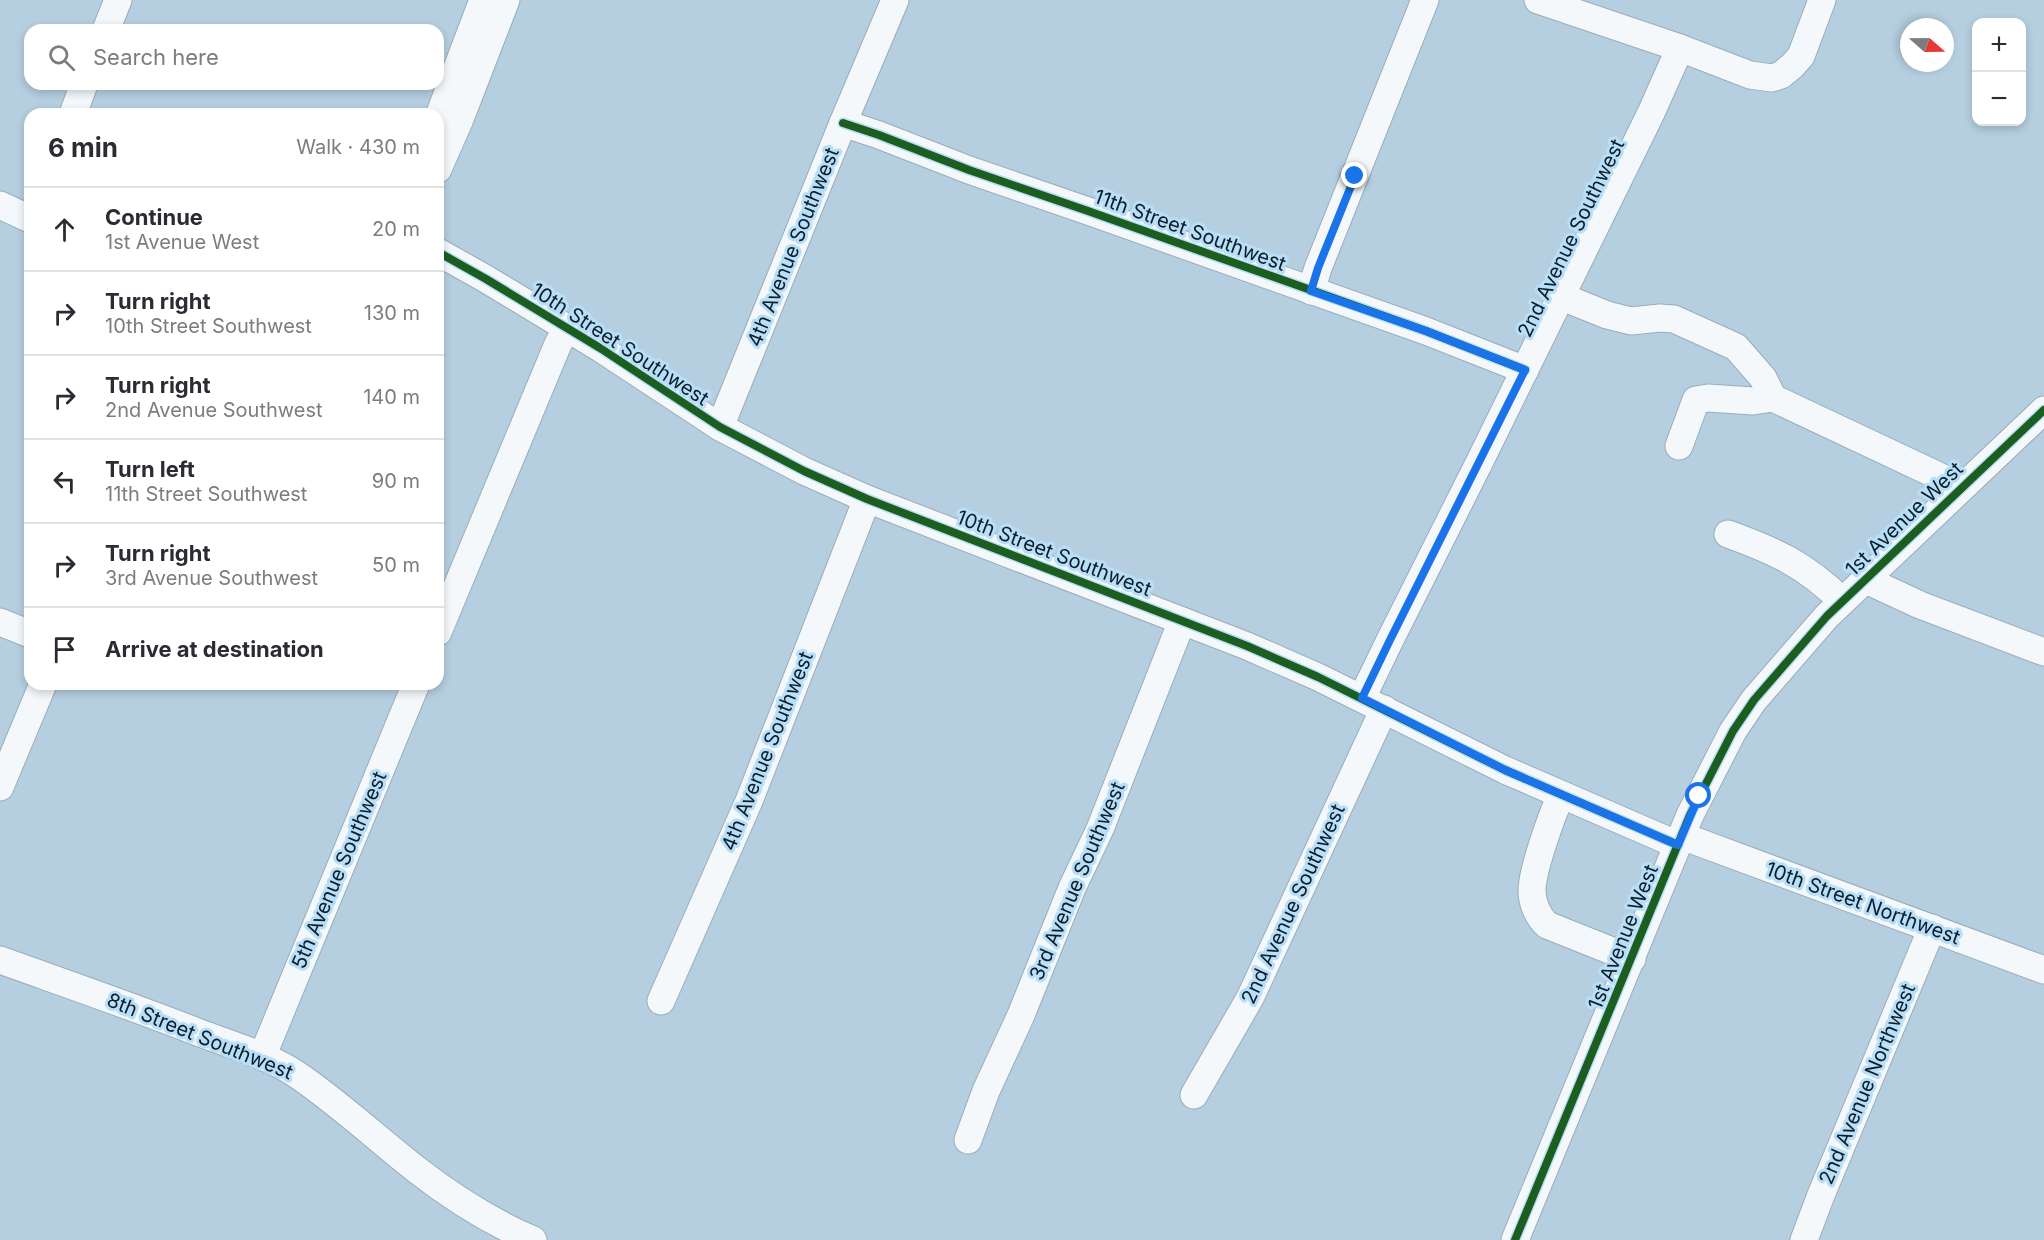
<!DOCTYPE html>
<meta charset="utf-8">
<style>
body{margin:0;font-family:Inter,sans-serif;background:#f7f7f7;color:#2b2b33}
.controls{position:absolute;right:18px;top:18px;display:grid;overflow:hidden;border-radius:12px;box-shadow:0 3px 9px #0003}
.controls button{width:54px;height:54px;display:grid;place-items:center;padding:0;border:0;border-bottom:2px solid #e1e1e2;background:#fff;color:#2b2b33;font:30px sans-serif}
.compass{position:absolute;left:1900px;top:18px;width:54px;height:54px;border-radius:50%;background:#fff;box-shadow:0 3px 9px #0003;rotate:110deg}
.stop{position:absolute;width:18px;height:18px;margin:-14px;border:4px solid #1a73e8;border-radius:50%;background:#fff}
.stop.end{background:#1a73e8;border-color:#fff;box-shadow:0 2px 6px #0008}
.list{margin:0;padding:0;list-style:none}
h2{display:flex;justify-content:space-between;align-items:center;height:78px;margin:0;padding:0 24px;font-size:26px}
h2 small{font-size:20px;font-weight:400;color:#7c7c81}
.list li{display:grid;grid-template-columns:39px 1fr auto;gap:18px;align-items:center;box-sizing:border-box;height:84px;padding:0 24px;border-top:2px solid #e1e1e2}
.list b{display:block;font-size:22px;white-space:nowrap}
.list p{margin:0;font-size:20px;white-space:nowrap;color:#7c7c81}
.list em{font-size:20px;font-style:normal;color:#7c7c81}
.icon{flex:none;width:33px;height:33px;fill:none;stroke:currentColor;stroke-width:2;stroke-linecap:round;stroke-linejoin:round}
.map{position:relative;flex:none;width:2044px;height:1240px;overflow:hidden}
.search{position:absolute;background:#fff;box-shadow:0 3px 9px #0003;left:24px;top:24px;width:420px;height:66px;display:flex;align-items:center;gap:15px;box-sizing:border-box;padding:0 21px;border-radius:18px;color:#7c7c81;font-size:22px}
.panel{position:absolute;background:#fff;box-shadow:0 3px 9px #0003;left:24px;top:108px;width:420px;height:582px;border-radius:18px}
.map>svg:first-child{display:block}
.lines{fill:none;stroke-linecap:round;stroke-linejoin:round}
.minor-casing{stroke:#98adba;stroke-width:29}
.minor{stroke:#f4f8fa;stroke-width:27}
.cycleway-casing{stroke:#b9dff8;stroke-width:11}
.cycleway{stroke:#1b5e20;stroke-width:8}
.route{stroke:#1a73e8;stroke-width:8}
.labels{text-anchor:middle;stroke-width:6;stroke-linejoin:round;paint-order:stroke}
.street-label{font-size:20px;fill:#0b1e29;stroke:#b9dff8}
</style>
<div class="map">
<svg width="2044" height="1240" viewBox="0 0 2044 1240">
<rect width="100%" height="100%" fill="#b5cfe0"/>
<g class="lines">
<!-- minor casing -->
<g class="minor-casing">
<g id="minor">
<path d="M1538,0L1680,48L1750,75L1772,78L1781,75L1792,66L1801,56L1822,0"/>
<path d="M106,30L118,0"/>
<path d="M73,114L84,84"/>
<path d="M438,118L483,0"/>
<path d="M843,123L879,135L969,170L1088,211L1426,331L1525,370"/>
<path d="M438,169L460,119L506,0"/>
<path d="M0,205L30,219"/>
<path d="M438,252L486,279L600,348L720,427L804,471L867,499L1247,646L1318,677L1505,770L1678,845"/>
<path d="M1311,291L1318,268L1425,0"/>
<path d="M1560,296L1607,315L1631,321L1660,318L1674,319L1736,347L1763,378L1773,398L1962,487"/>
<path d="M720,427L843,123L895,0"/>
<path d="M1679,446L1696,400L1708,398L1753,401L1773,398"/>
<path d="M1728,534C1775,551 1806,565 1842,601"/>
<path d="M1864,579L1920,605L2044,652"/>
<path d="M0,622L30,634"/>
<path d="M438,632L558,344L567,328"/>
<path d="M1362,698L1390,640L1481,459L1651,113L1680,48"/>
<path d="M0,787L43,684"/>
<path d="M1561,795C1552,815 1532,870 1532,891C1532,903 1538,917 1547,925L1632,959"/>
<path d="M1682,836L2044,970"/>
<path d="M0,960C67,984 134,1007 200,1033C232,1045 267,1055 296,1074C339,1103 376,1138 417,1170C453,1198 491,1222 533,1240"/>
<path d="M661,1001L749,801L867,499"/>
<path d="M262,1057L416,684"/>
<path d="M1194,1095L1250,998L1384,709"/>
<path d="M968,1140L986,1091L1021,1015L1072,888L1100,829L1182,621"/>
<path d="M1515,1240L1690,815L1733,731L1754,700L1827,616L2044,410"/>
<path d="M1804,1240L1821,1195L1932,928"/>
</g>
</g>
<!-- minor -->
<use href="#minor" class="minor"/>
<!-- cycleway casing -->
<g class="cycleway-casing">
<g id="cycleway">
<path d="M843,123L879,135L969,170L1088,211L1426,331L1525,370"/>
<path d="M438,252L486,279L600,348L720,427L804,471L867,499L1247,646L1318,677L1505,770L1678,845"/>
<path d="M1515,1240L1690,815L1733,731L1754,700L1827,616L2044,410"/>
</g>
</g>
<!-- cycleway -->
<use href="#cycleway" class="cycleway"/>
</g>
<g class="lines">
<!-- route -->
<path class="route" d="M1355,176L1318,268L1311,291L1426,331L1525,370L1390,640L1362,698L1505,770L1678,845L1699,796"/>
</g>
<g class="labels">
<!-- street labels -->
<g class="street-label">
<text transform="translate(1190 230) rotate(20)" y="7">11th Street Southwest</text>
<text transform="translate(1571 238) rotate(-64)" y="7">2nd Avenue Southwest</text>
<text transform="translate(793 247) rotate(-68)" y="7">4th Avenue Southwest</text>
<text transform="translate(620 344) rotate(33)" y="7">10th Street Southwest</text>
<text transform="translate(1904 519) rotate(-44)" y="7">1st Avenue West</text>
<text transform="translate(1054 553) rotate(21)" y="7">10th Street Southwest</text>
<text transform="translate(767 751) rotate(-68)" y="7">4th Avenue Southwest</text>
<text transform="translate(339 870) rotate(-67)" y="7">5th Avenue Southwest</text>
<text transform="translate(1077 881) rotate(-67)" y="7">3rd Avenue Southwest</text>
<text transform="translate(1863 903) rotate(20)" y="7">10th Street Northwest</text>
<text transform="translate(1293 904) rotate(-65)" y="7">2nd Avenue Southwest</text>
<text transform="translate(1623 937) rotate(-68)" y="7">1st Avenue West</text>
<text transform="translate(200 1036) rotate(22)" y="7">8th Street Southwest</text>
<text transform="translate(1867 1084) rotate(-67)" y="7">2nd Avenue Northwest</text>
</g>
</g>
</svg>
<div class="controls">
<button>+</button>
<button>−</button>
</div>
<svg class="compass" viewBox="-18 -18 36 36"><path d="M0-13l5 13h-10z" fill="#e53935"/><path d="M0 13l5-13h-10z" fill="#7c7c81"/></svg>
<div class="stop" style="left:1699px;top:796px"></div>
<div class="stop end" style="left:1355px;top:176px"></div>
<div class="search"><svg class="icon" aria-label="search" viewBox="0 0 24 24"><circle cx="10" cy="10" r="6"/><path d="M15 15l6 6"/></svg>Search here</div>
<section class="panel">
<h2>6 min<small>Walk · 430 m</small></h2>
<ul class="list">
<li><svg class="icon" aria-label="ahead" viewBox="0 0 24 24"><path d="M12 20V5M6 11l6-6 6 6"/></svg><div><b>Continue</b><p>1st Avenue West</p></div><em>20 m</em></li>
<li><svg class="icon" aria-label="right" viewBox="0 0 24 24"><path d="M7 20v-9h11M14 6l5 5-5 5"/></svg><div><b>Turn right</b><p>10th Street Southwest</p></div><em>130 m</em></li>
<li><svg class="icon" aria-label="right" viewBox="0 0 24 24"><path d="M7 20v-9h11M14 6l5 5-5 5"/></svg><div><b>Turn right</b><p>2nd Avenue Southwest</p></div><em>140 m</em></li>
<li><svg class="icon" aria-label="left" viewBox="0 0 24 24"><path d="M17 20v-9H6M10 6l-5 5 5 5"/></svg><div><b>Turn left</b><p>11th Street Southwest</p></div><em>90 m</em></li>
<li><svg class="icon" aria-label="right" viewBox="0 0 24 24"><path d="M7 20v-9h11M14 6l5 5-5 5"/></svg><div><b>Turn right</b><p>3rd Avenue Southwest</p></div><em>50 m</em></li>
<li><svg class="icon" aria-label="arrive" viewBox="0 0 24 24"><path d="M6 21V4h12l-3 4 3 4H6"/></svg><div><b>Arrive at destination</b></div></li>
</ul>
</section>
</div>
